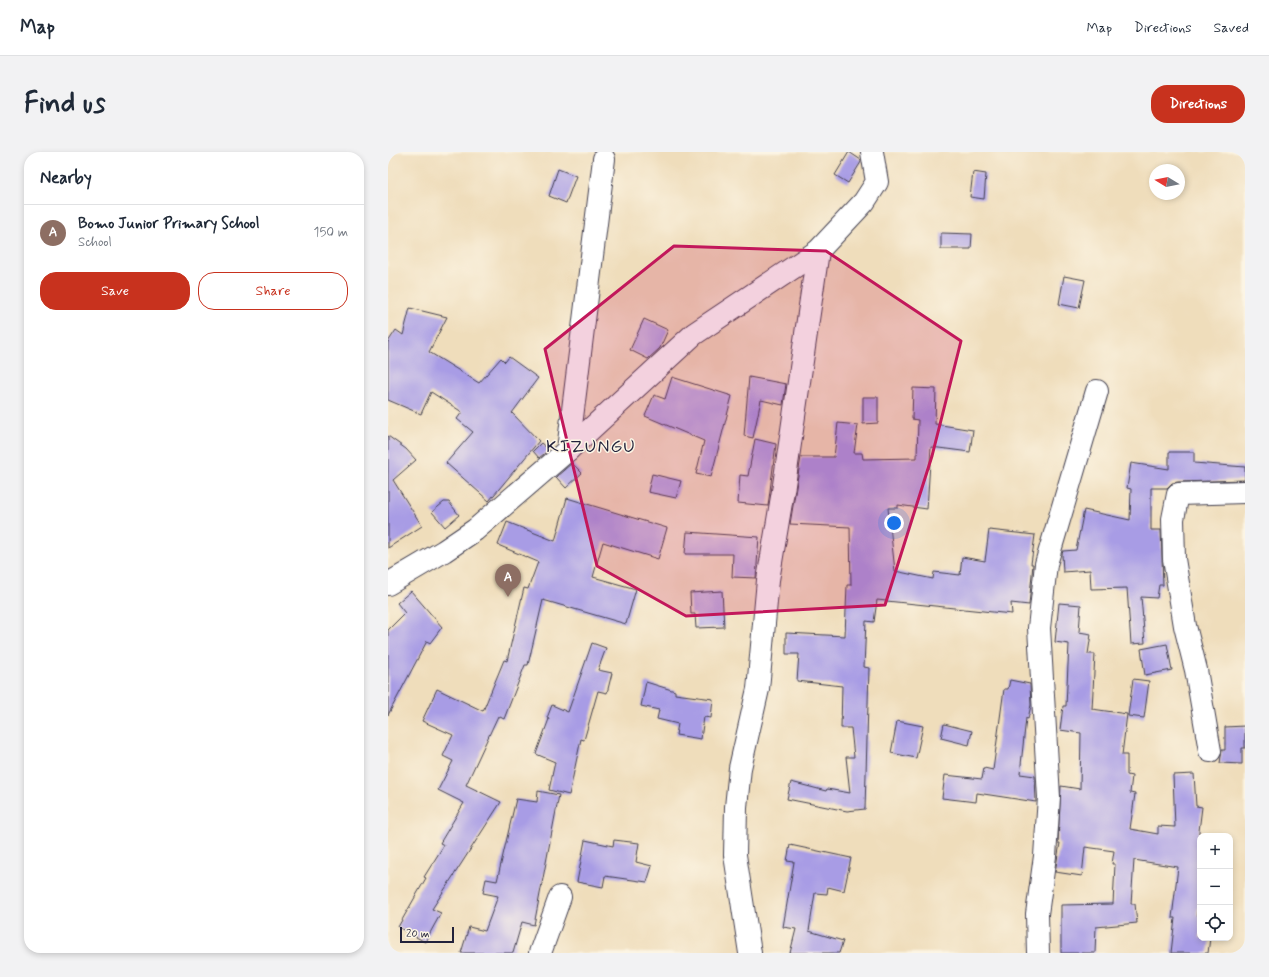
<!DOCTYPE html>
<meta charset="utf-8">
<style>
body{margin:0;font-family:Mynerve,sans-serif;background:#f2f2f3;color:#1f2937}
.controls{position:absolute;right:12px;bottom:12px;display:grid;overflow:hidden;border-radius:8px;box-shadow:0 2px 6px #0003}
.controls button{width:36px;height:36px;display:grid;place-items:center;padding:0;border:0;border-bottom:1px solid #e0e1e3;background:#fff;color:#1f2937;font:20px sans-serif}
.compass{position:absolute;left:761px;top:12px;width:36px;height:36px;border-radius:50%;background:#fff;box-shadow:0 2px 6px #0003;rotate:280deg}
.scale{position:absolute;left:12px;bottom:10px;width:54px;box-sizing:border-box;padding-left:4px;border:2px solid #22223b;border-top:0;font-size:11px;line-height:14px;white-space:nowrap;color:#22223b;-webkit-text-stroke:3px #fcf5e5;paint-order:stroke}
.you{position:absolute;left:506px;top:371px;width:14px;height:14px;margin:-10px;border:3px solid #fff;border-radius:50%;background:#1a73e8;box-shadow:0 0 0 6px #1a73e833}
.badge{display:grid;place-items:center;width:26px;height:26px;border-radius:50%;background:#c8321e;color:#fff;font-size:13px;font-weight:700}
.pin{position:absolute;translate:-50% -33px;filter:drop-shadow(0 1px 2px #0008)}
.pin::after{content:'';position:absolute;top:21px;width:14px;height:12px;background:inherit;clip-path:polygon(0 0,100% 0,50% 100%)}
.list{margin:0;padding:0;list-style:none}
h2{display:flex;justify-content:space-between;align-items:center;height:52px;margin:0;padding:0 16px;font-size:17px}
h2 small{font-size:13px;font-weight:400;color:#747a83}
.list li{display:grid;grid-template-columns:26px 1fr auto;gap:12px;align-items:center;box-sizing:border-box;height:56px;padding:0 16px;border-top:1px solid #e0e1e3}
.list b{display:block;font-size:15px;white-space:nowrap}
.list p{margin:0;font-size:13px;white-space:nowrap;color:#747a83}
.list em{font-size:13px;font-style:normal;color:#747a83}
.actions{display:flex;gap:8px;padding:12px 16px}
.actions a{flex:1;padding:9px 0;border:1px solid #c8321e;border-radius:16px;text-align:center;font-size:14px;color:#c8321e}
.actions .main{background:#c8321e;color:#fff}
.icon{flex:none;width:22px;height:22px;fill:none;stroke:currentColor;stroke-width:2;stroke-linecap:round;stroke-linejoin:round}
.map{position:relative;flex:none;width:857px;height:801px;overflow:hidden;border-radius:16px}
header{display:flex;align-items:center;gap:24px;box-sizing:border-box;height:56px;padding:0 20px;background:#fff;border-bottom:1px solid #e0e1e3}
header strong{font-size:19px}
nav{display:flex;gap:22px;margin-inline-start:auto;font-size:14px}
.intro{display:flex;align-items:center;justify-content:space-between;box-sizing:border-box;height:96px;padding:0 24px}
h1{margin:0;font-size:28px}
.button{padding:10px 18px;border-radius:16px;background:#c8321e;color:#fff;font-size:14px;font-weight:700}
main{display:flex;gap:24px;padding:0 24px}
aside{flex:1;background:#fff;border-radius:16px;box-shadow:0 2px 6px #0003}
.map>svg:first-child{display:block}
.building{fill:#a89ce5}
.lines{fill:none;stroke-linecap:round;stroke-linejoin:round}
.minor-casing{stroke:#413e4e;stroke-width:24}
.minor{stroke:#fff;stroke-width:22}
.marked{fill:#c2185b;fill-opacity:0.2;stroke:#c2185b;stroke-width:3;stroke-linejoin:round}
.labels{text-anchor:middle;stroke-width:3;stroke-linejoin:round;paint-order:stroke}
.quarter-label{font-size:18px;letter-spacing:1px;fill:#22223b;stroke:#fcf5e5}
</style>
<header>
<strong>Map</strong>
<nav><a>Map</a><a>Directions</a><a>Saved</a></nav>
</header>
<div class="intro"><h1>Find us</h1><a class="button">Directions</a></div>
<main>
<aside>
<h2>Nearby<small></small></h2>
<ul class="list">
<li><span class="badge" style="background:#8d6e63">A</span><div><b>Bomo Junior Primary School</b><p>School</p></div><em>150 m</em></li>
</ul>
<div class="actions"><a class="main">Save</a><a>Share</a></div>
</aside>
<div class="map">
<svg width="857" height="801" viewBox="0 0 857 801">
<rect width="100%" height="100%" fill="#fcf5e5"/>
<filter id="ink" filterUnits="userSpaceOnUse"><feTurbulence type="fractalNoise" baseFrequency=".025" numOctaves="2"/><feDisplacementMap in="SourceGraphic" scale="8" xChannelSelector="R" yChannelSelector="G"/><feConvolveMatrix kernelMatrix="1 2 1 2 8 2 1 2 1" color-interpolation-filters="sRGB"/></filter>
<filter id="wash" filterUnits="userSpaceOnUse"><feTurbulence type="fractalNoise" baseFrequency=".012" numOctaves="4" result="noise"/><feDisplacementMap in="SourceGraphic" scale="16" xChannelSelector="R" yChannelSelector="G"/><feGaussianBlur stdDeviation="0.9" result="paint"/><feColorMatrix in="noise" values="0 0 0 0 0 0 0 0 0 0 0 0 0 0 0 0 0 1.4 0 .05"/><feComposite in="paint" operator="in"/></filter>
<g filter="url(#wash)">
<rect width="100%" height="100%" fill="#efddbb"/>
<g id="blocks">
<!-- building -->
<g class="building">
<path d="M461,0L473,8V10L460,31L447,23Z"/>
<path d="M170,17L188,24L178,51L161,44Z"/>
<path d="M585,20L598,22L596,47L582,45Z"/>
<path d="M553,81L584,82L583,97H553Z"/>
<path d="M676,124L697,128L691,156L671,152Z"/>
<path d="M22,156L59,165L41,200L91,231L113,206L117,210L121,205L150,226L124,261L151,289L101,349L58,311L85,280L69,267L74,260L43,240L33,262L0,248V190L8,178L15,183Z"/>
<path d="M256,167L280,178L272,196L260,207L242,198Z"/>
<path d="M284,225L344,244L323,325L308,322L316,289L257,264L266,243L277,247Z"/>
<path d="M361,225L398,232L395,253L373,248L365,286L356,284Z"/>
<path d="M525,236L548,237L547,272L585,278L582,300L543,295L539,357L510,353V356H500L507,419L545,427L546,420L572,423L574,405L597,409L601,378L647,383L643,412H645L641,453L623,451L624,462L489,448L486,470L478,469L476,515L481,516L477,657L459,659L399,647L403,630L438,639L439,637L462,641L458,605H466L463,576H453L454,534L409,529L411,502H398V481L457,484L459,433H463L462,375L402,372L413,305H446L450,271L470,273L466,301H474L475,307L529,306L530,268L524,267Z"/>
<path d="M475,245H490V271L475,272Z"/>
<path d="M0,284L18,297L28,308L5,328L34,374L0,396Z"/>
<path d="M367,287L388,292L380,354L350,351L352,323L360,324Z"/>
<path d="M153,291L161,298L151,306L145,299Z"/>
<path d="M781,300H806V311L857,315V328L790,330L784,331L779,336H763V378H773L775,433H771L769,446L753,445L757,491L743,492L739,436L703,437L702,418L675,420L674,402L675,399L688,398L696,358L742,368L743,337L739,336L743,311L781,317Z"/>
<path d="M184,311L194,321L178,336L168,325Z"/>
<path d="M264,322L293,329L288,346L260,340Z"/>
<path d="M179,346L279,376L270,407L215,390L205,425L248,437L238,472L155,448L140,513H137L116,567L110,564L78,633L113,650L44,757L53,761L37,790L10,775L38,726L36,725L56,693L52,691L76,651L50,638L65,609L55,604L65,583L34,569L49,537L95,559L116,508L119,509L136,436L140,437L150,410L110,393L119,370L167,389Z"/>
<path d="M56,350H61L71,363L57,375L44,360Z"/>
<path d="M299,380L371,385L368,426L344,425L345,402H297Z"/>
<path d="M23,439L54,475L42,491L39,489L0,563V478L17,461L9,451Z"/>
<path d="M334,439L336,475L308,476L307,462H303L302,441Z"/>
<path d="M671,451L693,453L691,480L703,482L700,502H707L704,557L739,562L734,603H739V623L744,624L742,641L747,642L742,677L770,682V674L787,675L785,623L806,622L808,654L814,655L811,679L812,738L809,763H812V786H822L820,801H783L787,766H784L790,715L746,708L743,752H747L749,771L708,775L707,801H673V753L725,752L727,712H724L726,699L697,695L694,724L667,720L672,691H670L673,634L692,637L693,581L672,578L675,554H678L681,492L667,490Z"/>
<path d="M204,491L218,496L210,518L224,521L219,541L210,539L196,588L193,587L181,643L161,638L167,610L148,602L161,567L159,566L164,553L180,560Z"/>
<path d="M779,492L784,518L757,523L753,497Z"/>
<path d="M745,527L761,529L756,566L740,564Z"/>
<path d="M622,528L642,532L643,553L640,567L638,566L632,622L647,624L648,650L589,641L588,650L554,646L557,623L594,627L596,616L605,618L616,537H620Z"/>
<path d="M258,530L287,539V542L325,547L323,566L316,565L313,587L288,583L290,572L269,567L271,558L253,554Z"/>
<path d="M509,569L535,574L528,606L503,601Z"/>
<path d="M556,572L584,579L581,593L553,586Z"/>
<path d="M857,574V596H854V612L832,611L834,598H837V575Z"/>
<path d="M150,639L171,643L146,773L134,770L125,801H73L81,775L97,779L110,744L95,741L98,727L109,729L128,647L149,650Z"/>
<path d="M197,688L225,694L226,688L251,691L248,710L264,714L259,730L217,724L215,735L189,730Z"/>
<path d="M402,693L463,706L456,739L440,735L439,742L427,741L421,779L455,789L451,801H402L408,777L395,775L406,710L399,709Z"/>
</g>
</g>
</g>
<g filter="url(#ink)">
<use href="#blocks" fill-opacity="0" stroke="#413e4e" stroke-width="1"/>
<g class="lines">
<!-- minor casing -->
<g class="minor-casing">
<g id="minor">
<path d="M180,298L216,7"/>
<path d="M0,432L56,399L87,378L180,298L306,182L430,99L476,50L489,30L484,0"/>
<path d="M822,599L808,518L797,474L786,407L785,367L790,342L857,340"/>
<path d="M152,801L172,745"/>
<path d="M362,801L347,703L348,655L352,616L370,537L380,428L396,333L430,99"/>
<path d="M650,801L649,762L657,704L661,645L651,476L658,412L709,239"/>
</g>
</g>
<!-- minor -->
<use href="#minor" class="minor"/>
</g>
</g>
<!-- marked area -->
<path class="marked" d="M286,94L438,99L573,189L544,304L497,453L298,464L209,414L157,197Z"/>
<g class="labels">
<!-- quarter labels -->
<g class="quarter-label">
<text x="203" y="300">KIZUNGU</text>
</g>
</g>
</svg>
<div class="controls">
<button>+</button>
<button>−</button>
<button><svg class="icon" aria-label="locate" viewBox="0 0 24 24"><circle cx="12" cy="12" r="6"/><path d="M12 2v4M12 18v4M2 12h4M18 12h4"/></svg></button>
</div>
<svg class="compass" viewBox="-18 -18 36 36"><path d="M0-13l5 13h-10z" fill="#e53935"/><path d="M0 13l5-13h-10z" fill="#747a83"/></svg>
<div class="scale">20 m</div>
<div class="you"></div>
<div class="pin badge" style="left:120px;top:445px;background:#8d6e63">A</div>
</div>
</main>
